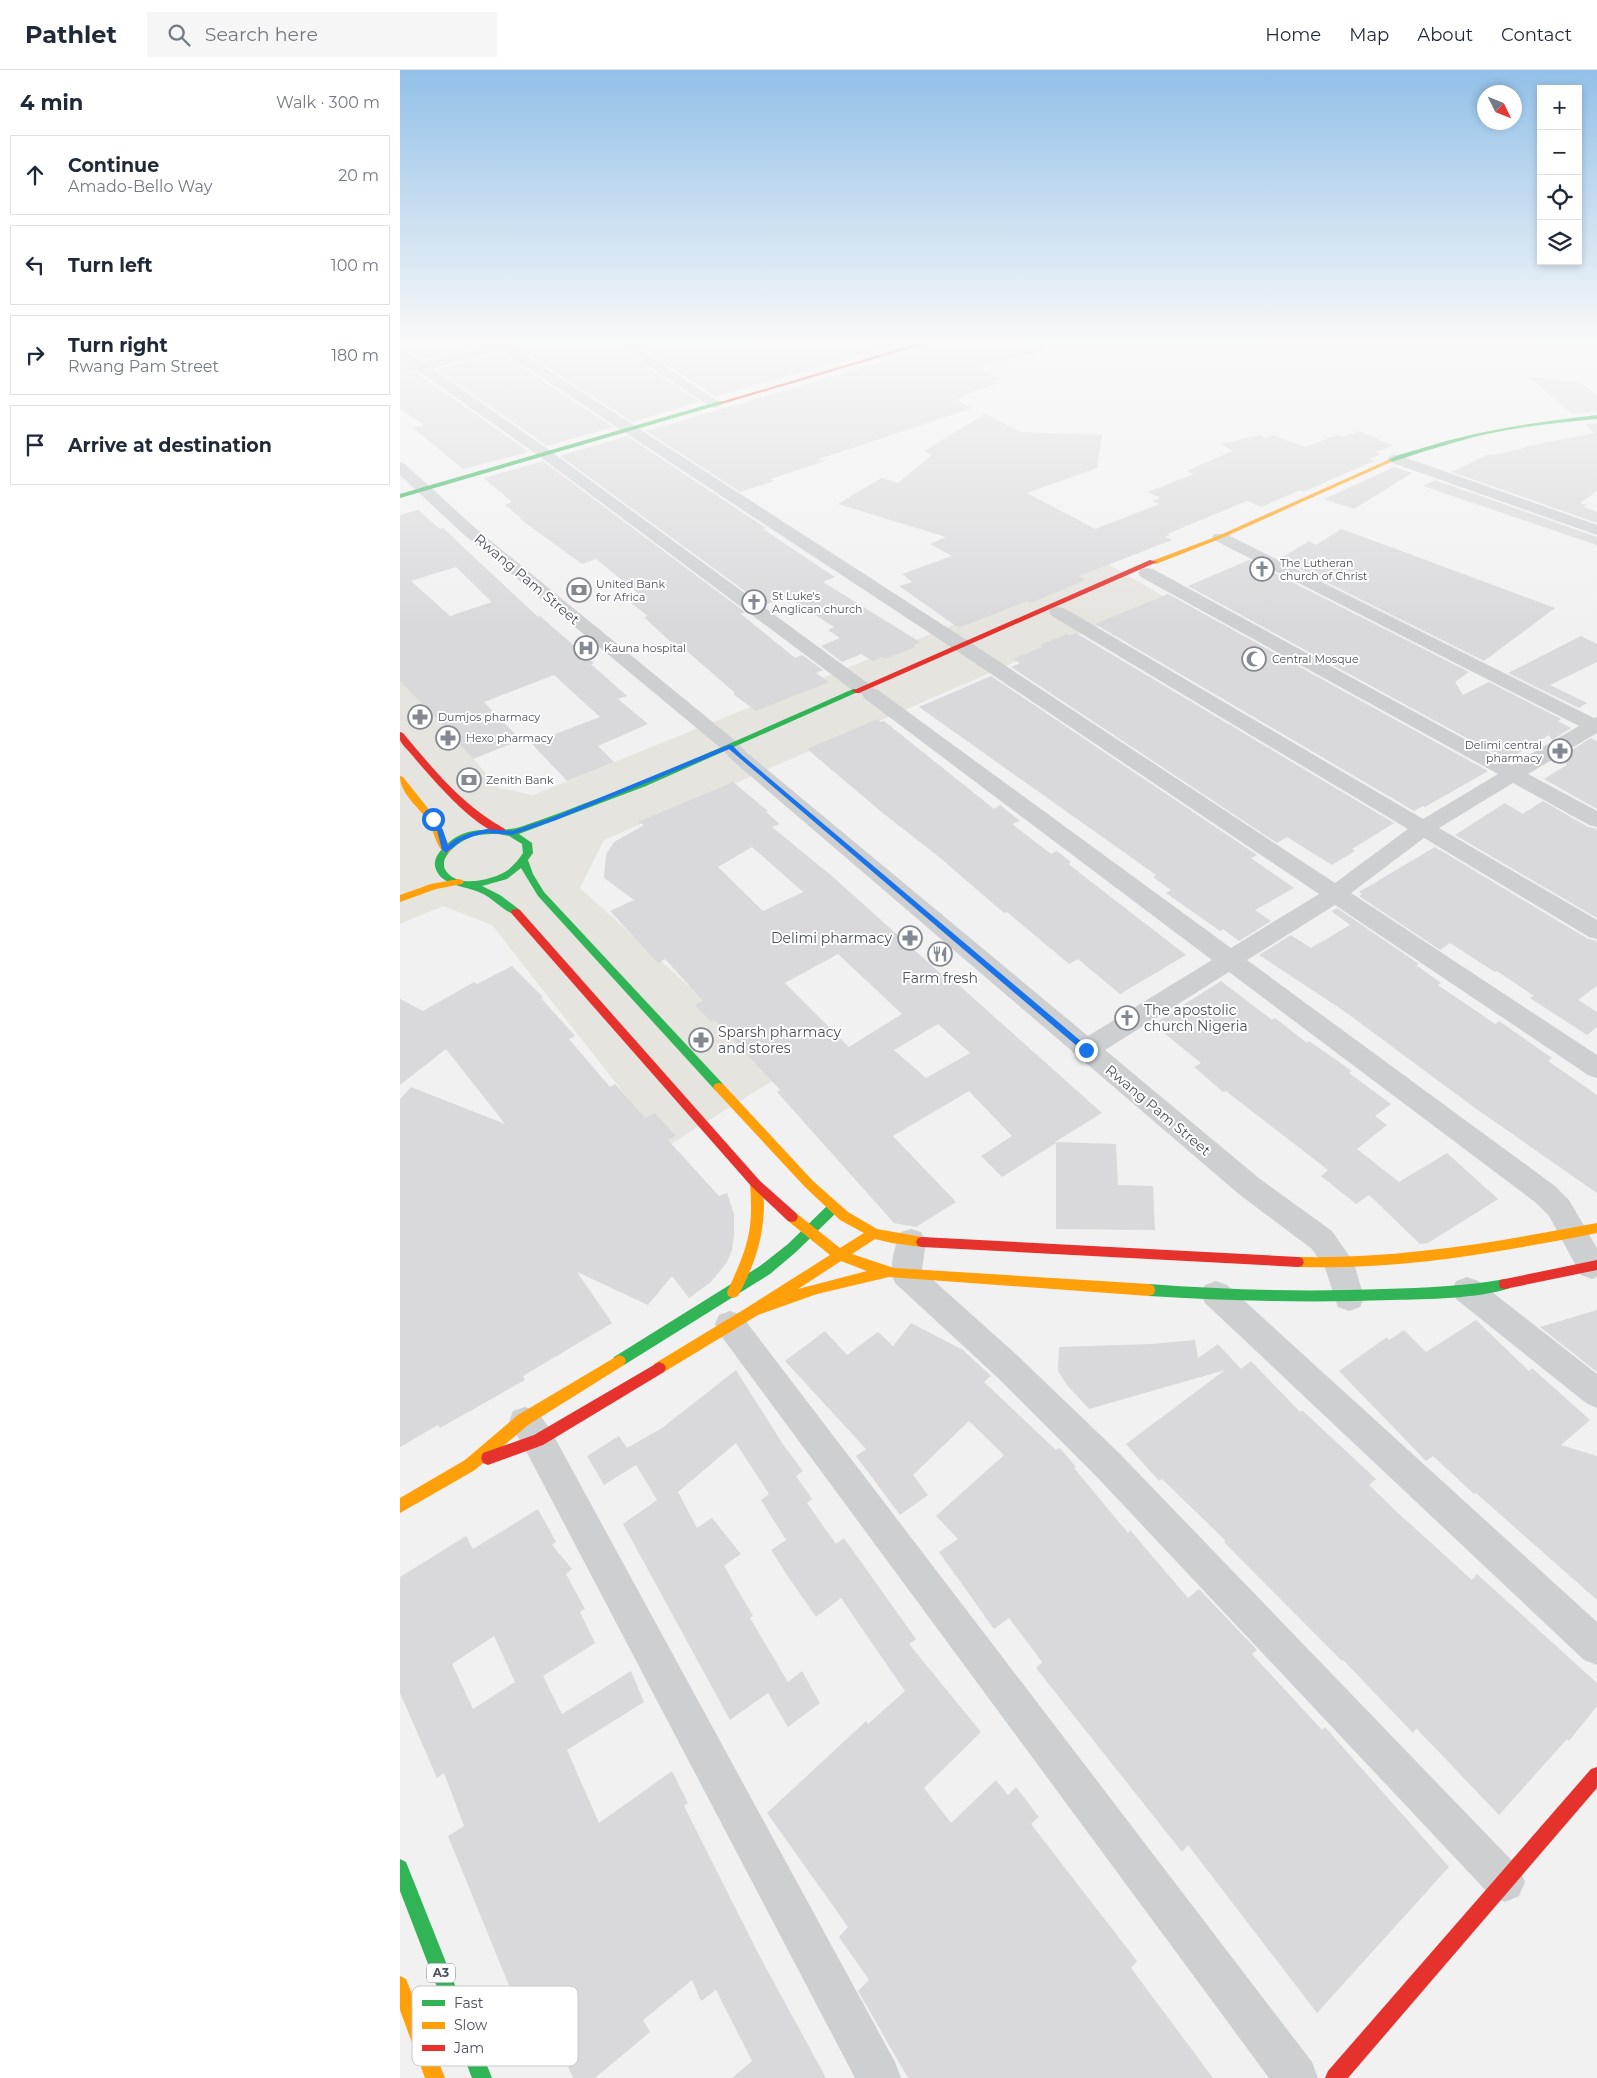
<!DOCTYPE html>
<meta charset="utf-8">
<style>
body{margin:0;font-family:Montserrat,sans-serif;background:#f6f6f7;color:#1f2937}
.controls{position:absolute;right:15px;top:15px;display:grid;overflow:hidden;border-radius:0px;box-shadow:0 2px 8px #0003}
.controls button{width:45px;height:45px;display:grid;place-items:center;padding:0;border:0;border-bottom:1px solid #e0e1e3;background:#fff;color:#1f2937;font:25px sans-serif}
.compass{position:absolute;left:1077px;top:15px;width:45px;height:45px;border-radius:50%;background:#fff;box-shadow:0 2px 8px #0003;rotate:133deg}
.stop{position:absolute;width:15px;height:15px;margin:-11px;border:4px solid #1a73e8;border-radius:50%;background:#fff}
.stop.end{background:#1a73e8;border-color:#fff;box-shadow:0 1px 5px #0008}
.list{margin:0;padding:0;list-style:none}
h2{display:flex;justify-content:space-between;align-items:center;height:65px;margin:0;padding:0 20px;font-size:21px}
h2 small{font-size:16px;font-weight:400;color:#747a83}
.list li{display:grid;grid-template-columns:32px 1fr auto;gap:15px;align-items:center;box-sizing:border-box;height:80px;margin:0 10px 10px;padding:0 10px;border:1px solid #e0e1e3;border-radius:0px}
.list b{display:block;font-size:19px;white-space:nowrap}
.list p{margin:0;font-size:16px;white-space:nowrap;color:#747a83}
.list em{font-size:16px;font-style:normal;color:#747a83}
.icon{flex:none;width:28px;height:28px;fill:none;stroke:currentColor;stroke-width:2;stroke-linecap:round;stroke-linejoin:round}
.map{position:relative;flex:none;width:1197px;height:2008px;overflow:hidden}
header{display:flex;align-items:center;gap:30px;box-sizing:border-box;height:70px;padding:0 25px;background:#fff;border-bottom:1px solid #e0e1e3}
header strong{font-size:24px}
nav{display:flex;gap:28px;margin-inline-start:auto;font-size:18px}
.search{width:350px;height:45px;background:#f6f6f7;display:flex;align-items:center;gap:12px;box-sizing:border-box;padding:0 18px;border-radius:0px;color:#747a83;font-size:19px}
main{display:flex}
aside{flex:1;background:#fff}
.map>svg:first-child{display:block}
.commercial{fill:#e5e4df}
.building{fill:#d9d9db;fill-rule:evenodd}
.lines{fill:none;stroke-linecap:round;stroke-linejoin:round}
.street{fill:#cdcfd1;fill-rule:evenodd}
.fast{fill:#30b455;fill-rule:evenodd}
.slow{fill:#ff9f0a;fill-rule:evenodd}
.jam{fill:#e5322d;fill-rule:evenodd}
.route{fill:#1a73e8}
.labels{text-anchor:middle;stroke-width:4;stroke-linejoin:round;paint-order:stroke}
.far-poi-label{font-size:11px;fill:#4a505c;stroke:#fff;text-anchor:start}
.shield{fill:#fff;stroke:#80848d;stroke-width:1}
.shield-label{font-size:12px;font-weight:bold;fill:#4a505c}
.street-label{font-size:14px;fill:#4a505c;stroke:#fff}
.poi-label{font-size:14px;fill:#4a505c;stroke:#fff;text-anchor:start}
.key{fill:#fff;stroke:#c9cace;stroke-width:1}
.key-label{font-size:14px;fill:#4a505c}
</style>
<header>
<strong>Pathlet</strong>
<div class="search"><svg class="icon" aria-label="search" viewBox="0 0 24 24"><circle cx="10" cy="10" r="6"/><path d="M15 15l6 6"/></svg>Search here</div>
<nav><a>Home</a><a>Map</a><a>About</a><a>Contact</a></nav>
</header>
<main>
<aside>
<h2>4 min<small>Walk · 300 m</small></h2>
<ul class="list">
<li><svg class="icon" aria-label="ahead" viewBox="0 0 24 24"><path d="M12 20V5M6 11l6-6 6 6"/></svg><div><b>Continue</b><p>Amado-Bello Way</p></div><em>20 m</em></li>
<li><svg class="icon" aria-label="left" viewBox="0 0 24 24"><path d="M17 20v-9H6M10 6l-5 5 5 5"/></svg><div><b>Turn left</b></div><em>100 m</em></li>
<li><svg class="icon" aria-label="right" viewBox="0 0 24 24"><path d="M7 20v-9h11M14 6l5 5-5 5"/></svg><div><b>Turn right</b><p>Rwang Pam Street</p></div><em>180 m</em></li>
<li><svg class="icon" aria-label="arrive" viewBox="0 0 24 24"><path d="M6 21V4h12l-3 4 3 4H6"/></svg><div><b>Arrive at destination</b></div></li>
</ul>
</aside>
<div class="map">
<svg width="1197" height="2008" viewBox="0 0 1197 2008">
<rect width="100%" height="100%" fill="#f1f1f1"/>
<!-- commercial -->
<path class="commercial" d="M706,493L765,527L204,770L180,818L385,1003L266,1077L92,855L43,836L0,854V610L41,652L99,718L133,725Z"/>
<!-- building -->
<g class="building">
<path d="M20,273H89L90,275L23,290L2,277Z"/>
<path d="M124,273H212L300,332L232,352L119,279L122,278Z"/>
<path d="M233,273H503L316,327Z"/>
<path d="M534,273H643L644,281L573,298L601,309L595,311L598,313L561,326L564,327L556,330L573,338L419,389L425,391L371,409L374,411L340,422L246,361L531,278Z"/>
<path d="M101,283L213,357L147,376L36,299Z"/>
<path d="M0,290L6,295L1,299L3,303H17L129,382L63,399L13,358L24,355L0,339Z"/>
<path d="M1129,307L1182,313L1197,325V341L1172,344Z"/>
<path d="M585,344L621,362L702,365L697,398L627,423L695,459L760,434L753,431L760,428L748,422L794,404L787,401L832,381L821,374L860,365L865,368L872,365L905,377L937,365L942,367L960,361L993,376L976,382L981,384L969,389L974,391L903,422L900,420L861,437L847,431L767,464L770,465L765,467L772,470L679,506L685,510L631,533L627,531L561,557L556,556L499,516L512,512L502,504L552,486L530,474L546,467L438,434L481,408L498,413L532,385L524,381Z"/>
<path d="M1197,353V421L1180,433L1187,435L1184,437L1197,442V453L1052,402L1089,384L1092,385L1121,379L1128,376L1194,363L1185,354Z"/>
<path d="M227,366L366,458L363,459L435,507L423,512L520,572L514,575L516,577L484,589L482,587L473,591L461,584L442,592L421,576L440,568L428,560L434,557L387,527L364,535L160,386Z"/>
<path d="M143,391L345,542L341,544L395,588L402,585L423,600L416,603L429,612L356,641L333,624L335,623L280,575L276,577L244,547L248,546L230,532L243,527L196,489L182,494L120,449L121,448L105,435L112,432L84,408Z"/>
<path d="M994,397L1012,403L954,439L924,429Z"/>
<path d="M1035,410L1197,467V475L1023,416Z"/>
<path d="M18,440L40,459L43,458L138,547L140,546L194,593L191,594L227,626L218,629L248,654L198,676L214,692L167,711L131,673L200,647L154,605L84,632L121,670L73,689L39,651L0,611V445ZM56,497L92,532L50,546L11,511Z"/>
<path d="M941,459L988,476L1155,538L1084,591L880,489L909,471L916,475Z"/>
<path d="M849,490L1069,602L1055,612L1063,625L1089,612L1161,649L1158,651L1171,658L1152,670L1149,665L1107,690L788,516Z"/>
<path d="M768,524L1088,701L1025,737L1023,736L1014,741L695,554Z"/>
<path d="M676,563L994,753L952,779L955,781L932,795L887,767L877,773L611,597L620,593L613,589L642,577L640,575L667,564L669,566Z"/>
<path d="M1181,566L1197,574V592L1150,615L1187,633L1179,638L1108,603Z"/>
<path d="M591,606L857,785L851,788L894,818L855,840L871,851L839,871L823,859L820,861L766,823L771,820L753,807L756,805L519,637Z"/>
<path d="M478,649L481,652L484,651L594,739L600,735L620,751L612,754L651,784L657,781L671,792L669,794L681,804L786,885L720,924L678,889L669,894L607,842L604,843L539,787L484,744L407,679Z"/>
<path d="M1191,668L1197,671V739L1144,709L1167,695L1162,686Z"/>
<path d="M333,712L368,741L366,742L380,754L372,757L433,807L549,911L552,909L702,1043L655,1072L716,1074L718,1115L753,1116L755,1160L656,1159V1073L602,1107L581,1086L612,1066L569,1021L493,1066L556,1132L516,1157L494,1153L377,1022L380,1020L315,950L311,952L295,935L303,931L265,889L258,893L210,841L234,830L204,808L206,784L214,772L244,755L238,752ZM352,777L403,822L363,841L318,797ZM438,884L502,944L449,977L385,913ZM538,954L570,983L526,1008L494,980Z"/>
<path d="M1143,731L1188,757L1197,759V848L1055,765L1105,733L1123,744Z"/>
<path d="M1035,777L1188,869L1197,871V916L1178,930L1197,942V957L1187,965L1130,928L1134,926L1097,901L1095,902L1050,873L1040,880L959,826L962,824L959,822Z"/>
<path d="M937,838L1019,894L1016,895L1041,913L1038,915L1095,954L1099,951L1152,988L1148,991L1197,1025V1123L1075,1038L944,941L859,885L891,865L911,878L950,855L931,841Z"/>
<path d="M112,896L143,927L141,928L175,966L169,969L210,1017L215,1014L245,1048L255,1043L276,1066L268,1070L319,1126L327,1123L334,1144V1164L332,1180L327,1192L311,1212L289,1228L272,1206L248,1235L177,1202L212,1253L123,1306L125,1310L40,1358L38,1355L0,1377V1029L11,1017L105,1054L46,979L0,1015V929L23,941L74,912L77,914Z"/>
<path d="M821,911L872,950L875,948L907,973L909,971L952,1001L949,1003L991,1034L975,1046L987,1055L957,1079L999,1112L1047,1083L1098,1129L1028,1173L1020,1174L969,1125L956,1134L921,1106L928,1100L826,1021L823,1022L794,997L801,993L753,954Z"/>
<path d="M1197,1240V1302L1140,1257Z"/>
<path d="M1076,1250L1129,1301L1132,1298L1190,1350L1161,1375L1197,1386V1530L1076,1423L1074,1424L1033,1386L1026,1391L939,1301L987,1267L989,1270L1004,1260L1026,1282Z"/>
<path d="M511,1253L563,1280L591,1306L584,1312L656,1380L660,1378L676,1397L674,1398L728,1463L730,1460L788,1528L799,1519L857,1580L852,1584L922,1660L925,1657L1049,1797L917,1943L788,1775L782,1782L636,1598L642,1592L609,1548L594,1559L539,1482L558,1469L536,1446L604,1385L569,1351L513,1405L528,1425L500,1445L456,1386L466,1379L385,1291L425,1261L447,1285L478,1262L493,1276Z"/>
<path d="M795,1270L798,1288L818,1274L841,1299L851,1291L900,1342L902,1340L976,1409L969,1415L997,1442L1072,1510L1077,1504L1197,1613V1636L1169,1671L1167,1669L1099,1745L1016,1658L1013,1663L943,1590L942,1591L824,1472L825,1470L762,1409L759,1411L726,1374L825,1300L689,1339L667,1315L658,1301L659,1277L752,1274Z"/>
<path d="M336,1300L384,1376L403,1401L396,1406L412,1429L407,1433L436,1474L444,1468L516,1569L509,1574L581,1662L524,1718L551,1753L596,1710L608,1725L616,1717L639,1747L631,1754L737,1891L731,1898L813,2008H508L458,1921L469,1910L439,1867L448,1857L367,1743L466,1651L468,1654L505,1621L441,1528L416,1547L389,1508L371,1480L386,1470L361,1430L369,1424L336,1373L278,1422L297,1458L312,1448L341,1484L324,1496L353,1546L350,1548L388,1612L402,1601L420,1633L388,1657L368,1623L330,1650L223,1454L257,1430L236,1395L204,1415L187,1386L219,1366L227,1378L262,1358Z"/>
<path d="M138,1439L156,1472L152,1475L172,1499L166,1504L185,1539L180,1542L195,1573L143,1606L162,1644L231,1601L244,1632L167,1680L199,1753L272,1701L288,1733L284,1736L359,1885L426,2008H332L352,1991L316,1920L301,1931L292,1910L243,1950L250,1962L195,2008H173L137,1925L119,1940L48,1766L64,1756L44,1703L37,1708L0,1623V1507L66,1466L73,1479ZM94,1566L115,1612L73,1639L52,1594Z"/>
</g>
<g class="lines">
<!-- street -->
<g class="street">
<path d="M91,273H122L121,277L114,278L568,571L935,813L1008,759L652,546L649,542L652,538L658,537L664,538L1023,749L1098,704L741,507L738,503L741,499L747,498L753,499L1112,695L1179,656L814,470L812,467L814,464H826L1194,648L1197,647V663L1128,704L1197,741V757L1189,755L1113,713L1039,758L1197,850V869L1189,867L1024,768L951,823L1197,985V1008L1188,1005L935,835L847,890L1155,1116L1169,1130L1197,1178V1207L1192,1209L1181,1205L1149,1146L1135,1132L829,902L705,980L860,1109L932,1161L954,1193L964,1228L960,1237L949,1241L938,1237L925,1198L912,1179L840,1125L332,690L323,680L62,463L0,405V392L5,394L74,457L337,672L346,682L688,966L812,890L464,628L462,624L455,622L139,386L18,301L5,302L3,299L10,295L0,288V278L23,292L92,276ZM101,281L554,579L919,824L831,878L478,620L471,618L469,614L149,380L32,298Z"/>
<path d="M214,273H229L323,334L316,338L311,337Z"/>
<path d="M995,384L1197,455V465L990,392L987,389L990,386Z"/>
<path d="M511,1159L521,1162L526,1171L522,1200L619,1287L719,1383L1119,1798L1125,1812L1119,1826L1105,1832L1091,1826L695,1405L597,1307L495,1213C488,1199 494,1177 501,1162Z"/>
<path d="M1067,1207L1078,1211L1197,1304V1338L1186,1333L1056,1229L1052,1220L1056,1211Z"/>
<path d="M816,1211L827,1215L1197,1552V1595L1184,1590L805,1233L801,1224L805,1215Z"/>
<path d="M330,1241L341,1245L912,1992L918,2008H869L319,1263L315,1254L319,1245Z"/>
<path d="M125,1337L137,1341L150,1359L495,1992L501,2008H455L126,1381L109,1352L113,1341Z"/>
</g>
<!-- fast -->
<g class="fast">
<path d="M320,331L322,332V334L0,428V424Z"/>
<path d="M1197,345V349C1165,352 1134,355 1102,361C1065,368 1028,380 992,392L987,391C997,384 1014,381 1026,377C1083,359 1139,352 1197,345Z"/>
<path d="M453,619H456L460,621L246,716L119,764L132,773L133,783L128,790L133,804L144,822L323,1014L325,1017L323,1020H315L138,826L121,798L107,809L82,816L100,825L120,840L121,842L120,844L116,845C104,842 93,828 81,823C69,817 53,817 42,808C38,804 34,798 35,792C36,785 41,780 45,776C71,750 95,766 123,756C236,717 344,667 453,619ZM98,764L109,766L122,774L123,783C119,789 114,795 108,800C93,810 58,819 46,801C37,787 60,771 71,767C79,764 89,764 98,764Z"/>
<path d="M433,1133L437,1134L439,1138L437,1142L396,1182L370,1204L224,1295L219,1297L214,1295L212,1291L214,1287L360,1196L388,1174L429,1134Z"/>
<path d="M1105,1209L1110,1210L1111,1214L1110,1218C1077,1229 1027,1229 992,1230C911,1233 830,1231 749,1226L744,1224L743,1220L744,1216L749,1214C828,1220 905,1222 984,1219C1025,1218 1065,1216 1105,1209Z"/>
<path d="M0,1789L6,1792L92,2008H72L0,1821Z"/>
</g>
<!-- slow -->
<g class="slow">
<path d="M988,390L993,391L822,468L756,494L749,492L818,466Z"/>
<path d="M0,706L3,707L38,751L51,780L49,782L46,783C37,780 34,761 29,753C20,737 0,725 0,706Z"/>
<path d="M59,809L62,810L64,812L62,814L36,819L0,832V825L31,814Z"/>
<path d="M319,1013L323,1014L413,1111L448,1142L477,1159L522,1167L526,1168L528,1172L526,1176L522,1177L492,1173L475,1169L452,1184L494,1198L749,1214L754,1216L755,1220L754,1224L749,1226L489,1207L417,1224L358,1245L264,1302L259,1304L254,1302L252,1298L254,1294L348,1237L430,1185L388,1151L386,1147L388,1143L392,1142L396,1143L440,1178L464,1163L440,1150L405,1117L315,1020L313,1017L315,1014ZM441,1191L467,1201L398,1219Z"/>
<path d="M356,1109L360,1111C364,1117 363,1126 364,1133C364,1168 354,1196 338,1226L333,1228L328,1226L327,1222C347,1179 354,1162 350,1114L352,1111Z"/>
<path d="M1197,1153V1163C1096,1183 1002,1200 898,1197L894,1196L892,1192L894,1188L898,1187C1001,1189 1097,1172 1197,1153Z"/>
<path d="M219,1285L224,1287L226,1291L224,1295L128,1355L75,1400L0,1443V1428L65,1390L118,1345Z"/>
<path d="M0,1906L6,1909L45,2008H25L0,1940Z"/>
</g>
<!-- jam -->
<g class="jam">
<path d="M519,273H528L322,334L317,333Z"/>
<path d="M750,490L757,492L459,623H456L452,621Z"/>
<path d="M0,662L3,663C34,700 63,736 105,759V763C82,768 27,703 12,685C9,681 2,675 0,670C0,668 0,665 0,662Z"/>
<path d="M116,839L120,840L360,1111L396,1143L398,1147L396,1151L392,1152L388,1151L352,1117L112,844L111,842L112,840Z"/>
<path d="M522,1167L898,1187L902,1188L904,1192L902,1196L898,1197L522,1177L518,1176L516,1172L518,1168Z"/>
<path d="M1197,1190V1200L1105,1219L1100,1218L1099,1214L1100,1210L1105,1209Z"/>
<path d="M259,1292L264,1294L266,1298L264,1302L143,1375L88,1395L83,1393L81,1388L83,1383L134,1365Z"/>
<path d="M1197,1697V1718L948,2008H925L928,2001L1191,1699Z"/>
</g>
</g>
<!-- sky -->
<linearGradient id="sky" x2="0" y2="1"><stop stop-color="#92c0e8"/><stop offset="0.49" stop-color="#f9f9f9"/><stop offset="1" stop-color="#f9f9f9" stop-opacity="0"/></linearGradient>
<rect width="1197" height="554" fill="url(#sky)"/>
<!-- route -->
<path class="route" d="M328,675H332L342,685L689,978V982H684L329,679L156,750L112,765L87,763L74,766L61,771L46,783L42,780L37,760L30,749L35,748L43,760L48,775L56,769L70,763L87,759L112,761L151,748Z"/>
<!-- icons -->
<defs>
<g id="church-ring" transform="scale(1.25)"><circle r="9.5" fill="#fff" stroke="#848890" stroke-width="1.5"/><path d="M-1.2-6h2.4v3.5h3.3v2.4h-3.3V6h-2.4V-.1h-3.3v-2.4h3.3Z" fill="#848890"/></g>
<g id="bank-ring" transform="scale(1.25)"><circle r="9.5" fill="#fff" stroke="#848890" stroke-width="1.5"/><path d="M-6-4H6V4H-6ZM0-2.3a2.3 2.3 0 1 0 0 4.6a2.3 2.3 0 1 0 0-4.6Z" fill="#848890"/></g>
<g id="hospital-ring" transform="scale(1.25)"><circle r="9.5" fill="#fff" stroke="#848890" stroke-width="1.5"/><path d="M-5-5h3v3.5h4V-5h3V5h-3V1.5h-4V5h-3Z" fill="#848890"/></g>
<g id="mosque-ring" transform="scale(1.25)"><circle r="9.5" fill="#fff" stroke="#848890" stroke-width="1.5"/><path d="M3.5-4.9A6 6 0 1 0 3.5 4.9A5 5 0 1 1 3.5-4.9Z" fill="#848890"/></g>
<g id="pharmacy-ring" transform="scale(1.25)"><circle r="9.5" fill="#fff" stroke="#848890" stroke-width="1.5"/><path d="M-2-6h4v4h4v4h-4v4h-4v-4h-4v-4h4Z" fill="#848890"/></g>
<g id="restaurant-ring" transform="scale(1.25)"><circle r="9.5" fill="#fff" stroke="#848890" stroke-width="1.5"/><path d="M-5-6h1v4h1v-4h1v4h1v-4h1v5L-1.5 .5V6h-2V.5L-5-1ZM5-6V6H3V1.5H1.5Q1.5-4 5-6Z" fill="#848890"/></g>
</defs>
<g fill-rule="evenodd">
<use href="#church-ring" x="862" y="499"/>
<use href="#bank-ring" x="179" y="520"/>
<use href="#church-ring" x="354" y="532"/>
<use href="#hospital-ring" x="186" y="578"/>
<use href="#mosque-ring" x="854" y="589"/>
<use href="#pharmacy-ring" x="20" y="647"/>
<use href="#pharmacy-ring" x="48" y="668"/>
<use href="#pharmacy-ring" x="1160" y="681"/>
<use href="#bank-ring" x="69" y="710"/>
<use href="#pharmacy-ring" x="510" y="868"/>
<use href="#restaurant-ring" x="540" y="884"/>
<use href="#church-ring" x="727" y="948"/>
<use href="#pharmacy-ring" x="301" y="970"/>
</g>
<g class="labels">
<!-- far-poi labels -->
<g class="far-poi-label">
<text x="880" y="497">The Lutheran<tspan x="880" dy="13">church of Christ</tspan></text>
<text x="196" y="518">United Bank<tspan x="196" dy="13">for Africa</tspan></text>
<text x="372" y="530">St Luke's<tspan x="372" dy="13">Anglican church</tspan></text>
<text x="204" y="582">Kauna hospital</text>
<text x="872" y="593">Central Mosque</text>
<text x="38" y="651">Dumjos pharmacy</text>
<text x="66" y="672">Hexo pharmacy</text>
<text x="1142" y="679" text-anchor="end">Delimi central<tspan x="1142" dy="13">pharmacy</tspan></text>
<text x="86" y="714">Zenith Bank</text>
</g>
<!-- shield labels -->
<rect class="shield" x="27" y="1893.5" width="28" height="19" rx="4"/>
<g class="shield-label">
<text x="41" y="1907">A3</text>
</g>
<!-- street labels -->
<g class="street-label">
<text transform="translate(127 509) rotate(40)" y="5">Rwang Pam Street</text>
<text transform="translate(758 1040) rotate(40)" y="5">Rwang Pam Street</text>
</g>
<!-- poi labels -->
<g class="poi-label">
<text x="492" y="873" text-anchor="end">Delimi pharmacy</text>
<text x="540" y="913" text-anchor="middle">Farm fresh</text>
<text x="744" y="945">The apostolic<tspan x="744" dy="16">church Nigeria</tspan></text>
<text x="318" y="967">Sparsh pharmacy<tspan x="318" dy="16">and stores</tspan></text>
</g>
</g>
<!-- legend -->
<rect x="12" y="1916" width="166" height="80" rx="8" class="key"/>
<rect x="22" y="1930" width="23" height="6" fill="#30b455"/>
<rect x="22" y="1952" width="23" height="7" fill="#ff9f0a"/>
<rect x="22" y="1975" width="23" height="6" fill="#e5322d"/>
<g class="key-label">
<text x="54" y="1938">Fast</text>
<text x="54" y="1960">Slow</text>
<text x="54" y="1983">Jam</text>
</g>
</svg>
<div class="controls">
<button>+</button>
<button>−</button>
<button><svg class="icon" aria-label="locate" viewBox="0 0 24 24"><circle cx="12" cy="12" r="6"/><path d="M12 2v4M12 18v4M2 12h4M18 12h4"/></svg></button>
<button><svg class="icon" aria-label="layers" viewBox="0 0 24 24"><path d="M12 4l9 5-9 5-9-5zM3 14l9 5 9-5"/></svg></button>
</div>
<svg class="compass" viewBox="-18 -18 36 36"><path d="M0-13l5 13h-10z" fill="#e53935"/><path d="M0 13l5-13h-10z" fill="#747a83"/></svg>
<div class="stop" style="left:33px;top:749px"></div>
<div class="stop end" style="left:686px;top:980px"></div>
</div>
</main>
